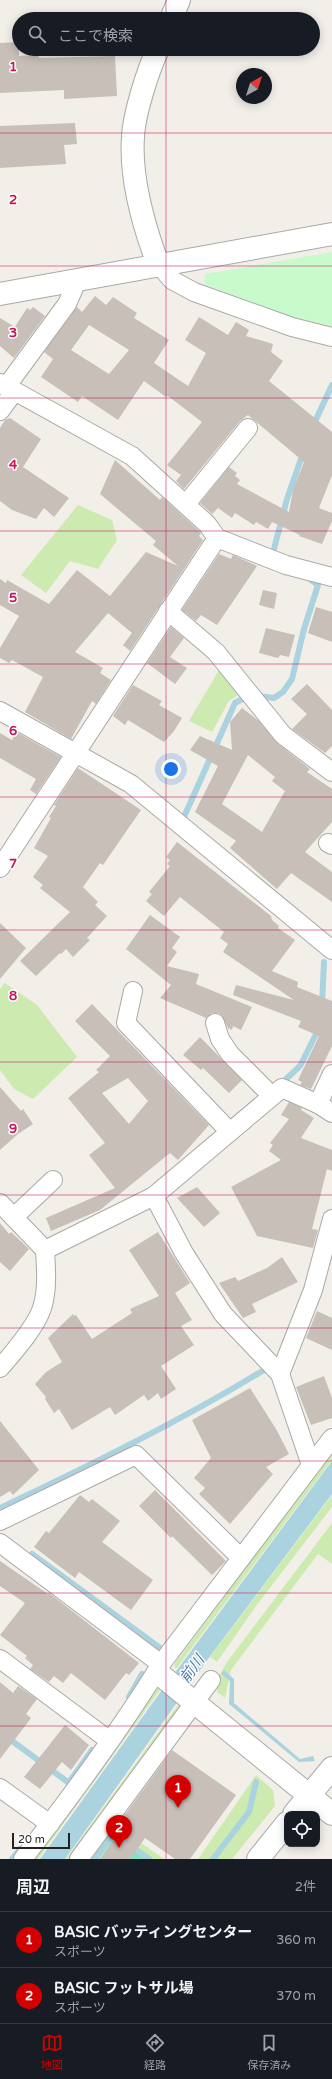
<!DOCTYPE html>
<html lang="ja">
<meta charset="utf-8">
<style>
body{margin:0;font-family:"Varela Round","Noto Sans JP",sans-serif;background:#242831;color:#f1f3f6}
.controls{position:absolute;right:12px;bottom:12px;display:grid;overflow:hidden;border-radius:8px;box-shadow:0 2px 10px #0003}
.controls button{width:36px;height:36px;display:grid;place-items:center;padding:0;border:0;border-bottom:1px solid #363941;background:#171b24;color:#f1f3f6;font:20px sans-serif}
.compass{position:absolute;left:236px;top:68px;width:36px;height:36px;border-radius:50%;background:#171b24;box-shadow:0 2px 10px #0003;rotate:39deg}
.scale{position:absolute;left:12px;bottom:10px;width:58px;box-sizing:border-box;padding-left:4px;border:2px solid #222;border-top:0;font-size:11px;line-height:14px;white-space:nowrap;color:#222;-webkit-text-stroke:3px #fff;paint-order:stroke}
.you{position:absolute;left:171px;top:769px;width:14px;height:14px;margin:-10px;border:3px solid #fff;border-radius:50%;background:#1a73e8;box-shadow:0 0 0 6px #1a73e833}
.badge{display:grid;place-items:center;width:26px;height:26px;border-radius:50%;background:#d40000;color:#fff;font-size:13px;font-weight:700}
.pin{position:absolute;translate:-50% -33px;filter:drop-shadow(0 1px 2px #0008)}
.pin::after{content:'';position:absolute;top:21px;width:14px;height:12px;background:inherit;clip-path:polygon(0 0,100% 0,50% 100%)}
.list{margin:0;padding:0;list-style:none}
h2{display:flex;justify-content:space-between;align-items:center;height:52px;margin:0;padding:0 16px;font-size:17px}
h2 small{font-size:13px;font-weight:400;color:#9ea1a6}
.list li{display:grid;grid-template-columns:26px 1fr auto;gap:12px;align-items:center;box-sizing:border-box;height:56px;padding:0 16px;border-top:1px solid #363941}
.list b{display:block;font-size:15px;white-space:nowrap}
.list p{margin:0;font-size:13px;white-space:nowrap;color:#9ea1a6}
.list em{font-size:13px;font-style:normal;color:#9ea1a6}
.icon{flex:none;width:22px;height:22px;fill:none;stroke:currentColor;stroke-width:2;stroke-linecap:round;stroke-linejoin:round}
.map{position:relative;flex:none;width:332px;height:1859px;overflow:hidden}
.search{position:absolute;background:#171b24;box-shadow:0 2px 10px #0003;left:12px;right:12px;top:12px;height:44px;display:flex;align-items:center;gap:10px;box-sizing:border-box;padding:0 14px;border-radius:22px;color:#9ea1a6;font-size:15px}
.sheet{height:164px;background:#171b24}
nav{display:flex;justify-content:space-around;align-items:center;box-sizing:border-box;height:56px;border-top:1px solid #363941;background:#171b24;font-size:11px;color:#9ea1a6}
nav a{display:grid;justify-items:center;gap:2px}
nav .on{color:#d40000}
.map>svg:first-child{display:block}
.grass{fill:#cdebb0}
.park{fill:#c8facc}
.pitch{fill:#88e0be}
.water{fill:#aad3df}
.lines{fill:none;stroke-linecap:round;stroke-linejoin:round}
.stream{stroke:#aad3df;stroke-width:6}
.building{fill:#c7bfb8;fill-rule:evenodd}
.minor-casing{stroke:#a9a9a9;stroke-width:20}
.tertiary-casing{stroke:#a9a9a9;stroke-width:24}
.minor{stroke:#fff;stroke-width:18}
.tertiary{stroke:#fff;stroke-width:22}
.grid{fill:none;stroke:#c2185b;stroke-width:1;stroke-opacity:0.55}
.labels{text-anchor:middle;stroke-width:3;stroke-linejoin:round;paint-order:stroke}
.water-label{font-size:15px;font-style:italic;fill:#4a7aab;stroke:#fff}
.grid-label{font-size:13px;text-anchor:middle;font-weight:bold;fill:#c2185b;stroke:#fff;stroke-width:3;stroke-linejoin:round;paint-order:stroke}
</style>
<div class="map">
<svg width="332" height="1859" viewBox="0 0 332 1859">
<rect width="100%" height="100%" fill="#f2efe9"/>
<!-- grass -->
<g class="grass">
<path d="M78,505L112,520L117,540L98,569L70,561L46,593L21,575Z"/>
<path d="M222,665L243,692L229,701L212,732L189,721Z"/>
<path d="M5,983L37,1005L77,1057L33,1099L14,1089L0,1070V989Z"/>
<path d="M332,1452V1460L176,1669L174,1665L178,1659Z"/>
<path d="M332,1495V1507L256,1606L217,1662L210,1657Z"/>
<path d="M332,1523V1564L318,1554L231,1670L225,1698L217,1692L219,1676L227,1662Z"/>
<path d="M158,1688L160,1690L38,1859H33Z"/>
<path d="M178,1705L181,1707L71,1859H66Z"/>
<path d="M256,1775L273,1790L275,1806L232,1859H198Z"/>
<path d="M113,1823L164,1859H145L115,1837L100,1859H87Z"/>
</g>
<!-- park -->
<path class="park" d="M332,252V327L285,315L204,284L205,274Z"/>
<!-- pitch -->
<path class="pitch" d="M115,1837L145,1859H100Z"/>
<!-- water -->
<g class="water">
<path d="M332,1461V1494L208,1659L78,1841L65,1859H40L162,1690Z"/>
<path d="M224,1670L234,1679V1703L300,1759L313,1756L315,1761L299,1762L229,1704L230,1681L221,1674Z"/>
</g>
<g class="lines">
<!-- stream -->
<g class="stream">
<path d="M313,426L332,385"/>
<path d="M274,549L287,499L303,453"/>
<path d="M258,696L274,698L283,692L292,679L304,629L318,585L310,579"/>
<path d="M183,819L235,703L246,697"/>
<path d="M322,1005L324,962"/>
<path d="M285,1080L300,1066L319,1028"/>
<path d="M0,1508C90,1466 179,1422 264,1370"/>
<path d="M32,1554L160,1648"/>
<path d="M129,1697L142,1674"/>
<path d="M0,1732L69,1783"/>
<path d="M70,1781L92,1750"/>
<path d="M131,1846L149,1859"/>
<path d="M12,1859L20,1849"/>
<path d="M95,1859L114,1833L124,1840"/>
<path d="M213,1859L249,1812L256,1782"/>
</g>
</g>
<!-- building -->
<g class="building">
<path d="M19,42V56L39,55V58L115,56L117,96L64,99V90L0,93V43Z"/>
<path d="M75,123L77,144L64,145L66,164L0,168V126Z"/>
<path d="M95,296L106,305L113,297L137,313L134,318L169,340L154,363L188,386L206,353L185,340L199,317L228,335L236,322L249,330L246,336L273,344L271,352L283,361L269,381L332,432V475L319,508L332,513V521L322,544L299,536L300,535L272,522L268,529L256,522L254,525L235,513L232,518L218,508L212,514L200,503L229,467L237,473L235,476L240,480L237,484L289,512L293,490L304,462L248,415L240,421L184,489L176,481L181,475L167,465L202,422L168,396L166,397L144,381L118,420L82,396L78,402L41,377L53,359L44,352L77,307L82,312ZM89,325L129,350L109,374L71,350Z"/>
<path d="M33,307L45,316L14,358L0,346V318L15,327L27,308L30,310Z"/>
<path d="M10,418L41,439L23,467L69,498L54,517L44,508L36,519L12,510L0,501V428L5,420Z"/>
<path d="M115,460L160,500L162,497L199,531L201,533L199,536L203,540L130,651L123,645L132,633L108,613L75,652L103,668L100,673L111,680L96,704L92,701L71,739L25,712L43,677L12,660L9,663L0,658V648L19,616L0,605V579L6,583L7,580L49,604L77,570L110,596L146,552L178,566L153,545L156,541L100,494Z"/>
<path d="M219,554L231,559L233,555L257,566L217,625L201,615L196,621L182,610Z"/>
<path d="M263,590L277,593L274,609L259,605Z"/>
<path d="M316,607L332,612V642L308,633Z"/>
<path d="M171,627L184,638L170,657L187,668L175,684L147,663Z"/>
<path d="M266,628L295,635L289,657L280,655L278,658L259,653Z"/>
<path d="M307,684L332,710V746L325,753L292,729L307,714L291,699Z"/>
<path d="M133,685L162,701L159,705L182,718L174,731L164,742L128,720L125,725L113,716Z"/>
<path d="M242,708L259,721L277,743L310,769L307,772L332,789V822L305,852L332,872V902L291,873L277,889L230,848L236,841L195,812L218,766L190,750L200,736L232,750L230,722ZM248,755L275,777L272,781L285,791L262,832L222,804Z"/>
<path d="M16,732L61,757L36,794L30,790L36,779L0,758V733L12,740Z"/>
<path d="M78,768L141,810L103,865L100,863L83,887L98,902L95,905L107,916L87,938L90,940L73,957L66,949L61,954L60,953L36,976L20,961L70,912L40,888L43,885L33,877L48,856L34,848L51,818L49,817L56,806L54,805Z"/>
<path d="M177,842L271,916L272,920L279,926L278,928L295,940L272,971L298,982L297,987L332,1001V1046L311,1089L300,1085L302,1082L298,1080L319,1036L298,1027L301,1021L233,995L236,985L294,1000L223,952L228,944L220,938L224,932L180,897L164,916L146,901L152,894L149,892L170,866L167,864L170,860L166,857Z"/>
<path d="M150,915L180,937L172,948L177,952L167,966L199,974L196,984L252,1007L241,1030L233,1026L232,1030L228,1028L222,1016L218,1013H212L206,1018L160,998L171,985L126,949Z"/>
<path d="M0,923L26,948L0,979Z"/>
<path d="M92,1004L209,1125L178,1160L170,1153L100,1210L51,1231L46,1218L115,1188L89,1155L105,1143L68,1098L99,1072L96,1070L110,1056L75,1021ZM128,1078L148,1101L129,1124L102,1093Z"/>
<path d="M200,1037L242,1080L229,1093L203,1068L201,1070L183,1055Z"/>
<path d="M0,1087L21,1111L23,1109L33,1124L18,1134L0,1150Z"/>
<path d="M289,1102L302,1108L301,1110L314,1118L301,1138L332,1150V1171L327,1169L312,1229L318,1230L313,1248L257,1236L231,1187L281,1160L269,1151L273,1145L270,1143L289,1119L281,1115Z"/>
<path d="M197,1187L220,1213L204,1227L177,1198Z"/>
<path d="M0,1223L9,1234L11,1232L29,1249L10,1271L0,1262Z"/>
<path d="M158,1232L190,1283L175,1293L192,1320L181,1326L194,1345L161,1366L176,1389L161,1399L158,1393L148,1401L144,1395L115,1415L110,1407L72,1430L59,1409L54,1413L45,1399L46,1397L35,1384L46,1372L62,1362L48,1338L73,1314L74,1316L76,1315L92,1339L132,1313L130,1309L159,1296L129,1250Z"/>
<path d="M282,1257L298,1282L252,1304L256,1312L243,1318L219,1283L235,1277L238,1281L267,1268Z"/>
<path d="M317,1311L332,1318V1350L306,1338Z"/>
<path d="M324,1376L332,1398V1418L311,1425L296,1387Z"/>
<path d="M250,1388L276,1429L289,1454L266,1467L273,1474L230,1524L199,1494L205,1488L194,1478L211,1458L192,1420Z"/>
<path d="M0,1421L39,1470L13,1495L10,1491L0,1497Z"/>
<path d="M155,1490L226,1561L212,1575L172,1536L171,1538L139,1506Z"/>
<path d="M80,1495L89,1502L92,1499L120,1521L102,1542L153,1580L131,1610L79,1572L75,1578L34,1547L46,1531L49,1533Z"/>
<path d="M0,1561L48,1594L49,1593L139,1663L129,1675L126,1673L105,1700L71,1673L63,1683L54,1676L49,1682L30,1669L33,1665L25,1658L27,1656L0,1635L25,1603L0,1586Z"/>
<path d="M0,1682L13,1693L18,1686L37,1699L26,1714L31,1718L0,1759Z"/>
<path d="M65,1725L89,1745L71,1770L62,1762L40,1789L24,1777Z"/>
<path d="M172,1750L236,1795L190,1859H175L145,1838L130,1859H101L126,1824L121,1820Z"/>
</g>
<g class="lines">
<!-- minor casing -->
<g class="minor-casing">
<g id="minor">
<path d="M158,264L172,280L194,292L292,327L332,337"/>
<path d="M0,383L132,456L207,524L217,538L286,565L332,577"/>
<path d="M6,387L67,304L78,279"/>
<path d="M0,411L14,392"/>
<path d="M186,504L248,428"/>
<path d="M168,611L216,652L283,735L332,772"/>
<path d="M0,711L131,784L332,950"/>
<path d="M328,843L332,845"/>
<path d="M0,868L217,538"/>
<path d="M133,991L126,1023L230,1132"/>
<path d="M215,1023L220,1039L230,1054L272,1096"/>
<path d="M318,1104L332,1074"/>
<path d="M154,1196L184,1253L223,1314L280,1374L311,1465"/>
<path d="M0,1203L45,1250C46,1269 48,1289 42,1308C36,1327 13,1353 0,1368"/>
<path d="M14,1217L53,1180"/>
<path d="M45,1250L154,1196L282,1088L318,1104L332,1113"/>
<path d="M280,1374L313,1290L332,1219"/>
<path d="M0,1521L136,1455L241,1558"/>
<path d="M0,1543L161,1664"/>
<path d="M0,1659L110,1741"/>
<path d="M0,1788L50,1824"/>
<path d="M23,1859C71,1796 119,1732 161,1664L332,1438"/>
<path d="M79,1859L211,1680"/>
</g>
</g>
<!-- tertiary casing -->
<g class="tertiary-casing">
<g id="tertiary">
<path d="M171,19L179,0"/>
<path d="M158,49C148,70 134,114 133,137C130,177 144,227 158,264"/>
<path d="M0,294L332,234"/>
<path d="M163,1677L332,1814"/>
<path d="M294,1814L332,1768"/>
<path d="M258,1859L287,1823"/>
</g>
</g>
<!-- minor -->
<use href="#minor" class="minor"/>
<!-- tertiary -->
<use href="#tertiary" class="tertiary"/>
</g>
<!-- grid -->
<path class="grid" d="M166,0V19M166,49V1859M0,133H332M0,266H332M0,398H332M0,531H332M0,664H332M0,797H332M0,930H332M0,1062H332M0,1195H332M0,1328H332M0,1461H332M0,1593H332M0,1726H332"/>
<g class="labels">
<!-- water labels -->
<g class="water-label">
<text transform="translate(192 1669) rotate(-54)" y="5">前川</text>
</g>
</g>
<g class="grid-label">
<text x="13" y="71">1</text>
<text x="13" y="204">2</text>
<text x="13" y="337">3</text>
<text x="13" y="469">4</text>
<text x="13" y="602">5</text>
<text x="13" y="735">6</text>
<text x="13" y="868">7</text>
<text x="13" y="1000">8</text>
<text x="13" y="1133">9</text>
</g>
</svg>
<div class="controls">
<button><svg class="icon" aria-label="locate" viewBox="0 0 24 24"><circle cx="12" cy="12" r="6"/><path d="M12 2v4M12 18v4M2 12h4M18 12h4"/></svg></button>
</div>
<svg class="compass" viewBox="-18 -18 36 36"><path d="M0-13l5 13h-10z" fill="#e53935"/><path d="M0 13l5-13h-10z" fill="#9ea1a6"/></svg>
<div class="scale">20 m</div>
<div class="you"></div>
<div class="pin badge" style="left:178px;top:1808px">1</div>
<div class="pin badge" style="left:119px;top:1848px">2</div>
<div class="search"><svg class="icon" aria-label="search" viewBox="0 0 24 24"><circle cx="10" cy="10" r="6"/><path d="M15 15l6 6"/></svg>ここで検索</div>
</div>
<section class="sheet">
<h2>周辺<small>2件</small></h2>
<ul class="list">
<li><span class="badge">1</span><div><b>BASIC バッティングセンター</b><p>スポーツ</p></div><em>360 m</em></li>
<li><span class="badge">2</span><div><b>BASIC フットサル場</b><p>スポーツ</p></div><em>370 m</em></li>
</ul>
</section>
<nav>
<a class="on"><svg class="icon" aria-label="map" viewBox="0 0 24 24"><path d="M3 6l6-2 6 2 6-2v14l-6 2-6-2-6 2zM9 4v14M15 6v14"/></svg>地図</a>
<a><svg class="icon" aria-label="directions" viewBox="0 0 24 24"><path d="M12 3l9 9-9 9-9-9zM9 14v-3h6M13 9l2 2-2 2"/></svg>経路</a>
<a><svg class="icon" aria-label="saved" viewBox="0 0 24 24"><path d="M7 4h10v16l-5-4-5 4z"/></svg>保存済み</a>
</nav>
